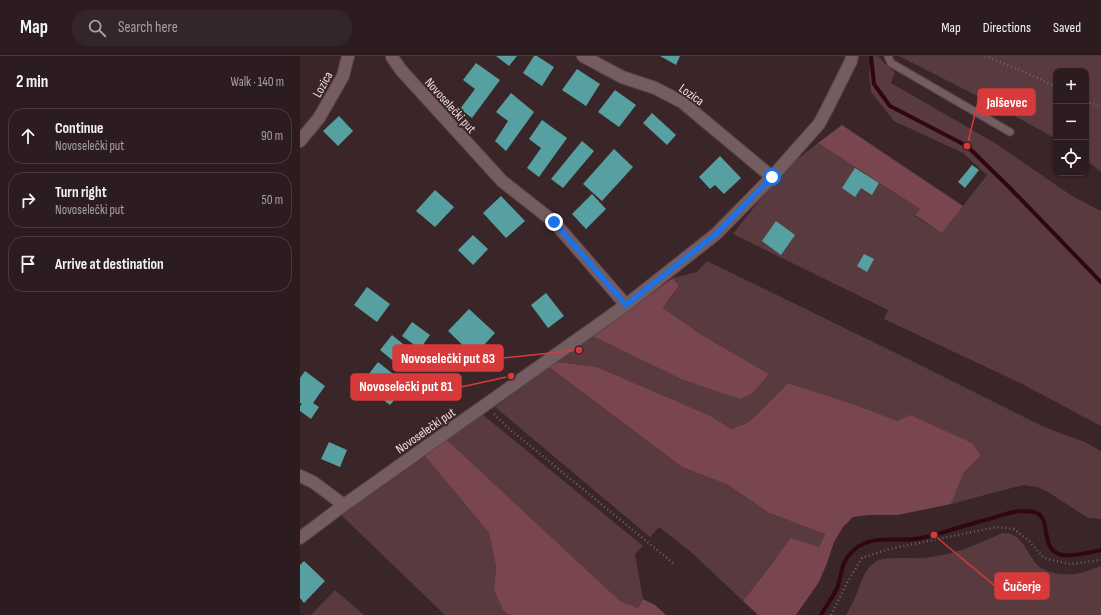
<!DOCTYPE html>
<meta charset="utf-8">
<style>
body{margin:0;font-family:"Sofia Sans Condensed",sans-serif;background:#342528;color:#f1f3f6}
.controls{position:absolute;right:12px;top:12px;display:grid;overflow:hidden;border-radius:8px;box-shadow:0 1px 3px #0004}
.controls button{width:36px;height:36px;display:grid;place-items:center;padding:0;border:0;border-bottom:1px solid #483a3d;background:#2c1c1f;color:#f1f3f6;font:20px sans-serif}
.stop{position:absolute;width:12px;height:12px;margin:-9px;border:3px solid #1a73e8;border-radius:50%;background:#fff}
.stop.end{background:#1a73e8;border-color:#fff;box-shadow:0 1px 4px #0008}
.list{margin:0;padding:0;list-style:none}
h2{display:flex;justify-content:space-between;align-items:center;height:52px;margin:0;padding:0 16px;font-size:17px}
h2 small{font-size:13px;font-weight:400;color:#a6a1a4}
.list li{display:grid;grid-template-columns:26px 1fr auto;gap:12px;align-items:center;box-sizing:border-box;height:56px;margin:0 8px 8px;padding:0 8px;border:1px solid #483a3d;border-radius:16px}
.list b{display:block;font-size:15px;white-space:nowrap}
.list p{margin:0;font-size:13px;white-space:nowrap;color:#a6a1a4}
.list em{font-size:13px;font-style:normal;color:#a6a1a4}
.icon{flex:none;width:22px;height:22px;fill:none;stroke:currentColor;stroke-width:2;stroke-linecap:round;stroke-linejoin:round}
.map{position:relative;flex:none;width:801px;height:559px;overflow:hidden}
header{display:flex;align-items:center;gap:24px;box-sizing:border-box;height:56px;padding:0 20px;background:#2c1c1f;border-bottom:1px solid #483a3d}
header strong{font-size:19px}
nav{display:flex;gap:22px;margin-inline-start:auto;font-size:14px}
.search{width:280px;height:36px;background:#342528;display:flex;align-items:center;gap:10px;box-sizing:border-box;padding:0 14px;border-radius:16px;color:#a6a1a4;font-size:15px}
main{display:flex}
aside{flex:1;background:#2c1c1f}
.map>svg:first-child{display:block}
.green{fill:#593a3f}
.forest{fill:#79454f}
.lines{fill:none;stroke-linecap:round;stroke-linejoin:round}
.stream{stroke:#320513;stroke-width:4}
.building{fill:#57a0a1}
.lane-casing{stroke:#564547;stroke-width:9}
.street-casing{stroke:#564547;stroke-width:14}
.secondary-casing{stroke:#564547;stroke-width:14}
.path{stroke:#746164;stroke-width:2.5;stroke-dasharray:1 3;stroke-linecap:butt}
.lane{stroke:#745c60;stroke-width:7}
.street{stroke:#745c60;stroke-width:12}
.secondary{stroke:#745c60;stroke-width:12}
.route{stroke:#1a73e8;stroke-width:5}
.labels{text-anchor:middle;stroke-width:4;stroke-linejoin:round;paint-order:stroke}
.street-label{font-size:13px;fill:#eee0e2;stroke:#3a2529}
.leader{fill:none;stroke:#d83a3b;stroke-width:1.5}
.callout-dot{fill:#d83a3b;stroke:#3a2529;stroke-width:1.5}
.callout{fill:#d83a3b;stroke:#d83a3b;stroke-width:1.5}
.callout-label{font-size:14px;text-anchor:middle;font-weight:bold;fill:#fff}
</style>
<header>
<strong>Map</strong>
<div class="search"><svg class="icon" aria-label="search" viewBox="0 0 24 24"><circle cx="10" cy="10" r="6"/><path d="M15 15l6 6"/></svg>Search here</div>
<nav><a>Map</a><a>Directions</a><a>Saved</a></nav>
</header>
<main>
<aside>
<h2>2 min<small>Walk · 140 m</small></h2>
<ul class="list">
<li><svg class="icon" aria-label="ahead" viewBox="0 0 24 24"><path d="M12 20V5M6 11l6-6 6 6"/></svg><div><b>Continue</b><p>Novoselečki put</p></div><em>90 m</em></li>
<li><svg class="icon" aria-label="right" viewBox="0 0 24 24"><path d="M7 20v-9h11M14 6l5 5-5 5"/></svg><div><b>Turn right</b><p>Novoselečki put</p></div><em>50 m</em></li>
<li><svg class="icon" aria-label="arrive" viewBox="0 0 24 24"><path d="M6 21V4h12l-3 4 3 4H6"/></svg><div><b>Arrive at destination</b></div></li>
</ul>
</aside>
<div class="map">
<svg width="801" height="559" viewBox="0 0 801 559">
<rect width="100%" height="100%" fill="#3a2529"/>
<!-- green -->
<g class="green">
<path d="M573,0H578L586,9L595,16L591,27L695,87L772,140L801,155V370L722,328L584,263L588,254L433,178L482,115L518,87L620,153L615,160L642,177L687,119L663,97L594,65L571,36L569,18Z"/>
<path d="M599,0H801V116L786,104V15H756V83L695,49Z"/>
<path d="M407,205L604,301L744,371L785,386L801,395V463L788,462L748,436L737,431L723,429L651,448L664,416L681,400L556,349L488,327L449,366L431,373L411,360L297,311L258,306L292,280L381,323L453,337L469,318L405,281L363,252L371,242L379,230L373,222L397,216Z"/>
<path d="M249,311L382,411L428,429L469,457L525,478L519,491L475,502L443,545L391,496L359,471L350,481L195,351Z"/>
<path d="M182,358L343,490L335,498L343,543L338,552L320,545L146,383Z"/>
<path d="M125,400L189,477L196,510L194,534L203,554L209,559H145L41,459Z"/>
<path d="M702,477C705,477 709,477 711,478C726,484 729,504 741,512C751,518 764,519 774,518C783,517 793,513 801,510V559H546C550,552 554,545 557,537C562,525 563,515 575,506C583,500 613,503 624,502C653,499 676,489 702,477Z"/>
<path d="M35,534L64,559H11Z"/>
</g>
<!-- forest -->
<g class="forest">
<path d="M542,69L663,150L642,177L615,159L620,153L518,87Z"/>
<path d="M373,222L379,230L363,252L405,281L469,318L453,337L440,343L381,323L292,280Z"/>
<path d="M258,306L297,311L411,360L431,373L449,366L488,327L556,349L597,365L610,359L672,387L681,400L664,416L651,448L598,459H568L553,461L543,471L534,486L527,507L519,526L496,559H458L443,545L491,482L519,491L525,478L469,457L428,429L382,411L249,311Z"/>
<path d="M146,383L320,545L338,552L343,543L355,549L366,559H209L203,554L194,534L196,510L189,477L125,400Z"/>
</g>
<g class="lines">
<!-- stream -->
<g class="stream">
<path d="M571,0L574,28L590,50L667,90L709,131L801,226"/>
<path d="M521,559C526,550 534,540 538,530C543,514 540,506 555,493C572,479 594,485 614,483C620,483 628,480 634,479C654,473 673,467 693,462C702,459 713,455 722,455C727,455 733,455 737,457C752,465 739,494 762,499C771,501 791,496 801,494"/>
</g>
</g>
<!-- building -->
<g class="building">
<path d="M196,0H217L209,10Z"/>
<path d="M234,0H237L254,11L242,30L223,17Z"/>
<path d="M360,0H380L376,9Z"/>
<path d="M176,7L200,24L172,62L160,53L175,33L163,24Z"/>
<path d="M277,13L300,28L286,50L262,34Z"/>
<path d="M315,34L336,49L319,71L298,56Z"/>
<path d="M211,37L234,56L206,95L195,85L208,65L196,56Z"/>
<path d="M352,57L376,79L367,89L343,67Z"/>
<path d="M39,60L53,75L38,90L23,75Z"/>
<path d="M242,64L267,82L239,121L227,112L241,92L229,83Z"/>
<path d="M282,85L294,95L263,132L251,123Z"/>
<path d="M314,93L333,111L302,145L283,128Z"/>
<path d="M420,100L441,122L424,138L415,129L410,133L399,121Z"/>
<path d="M672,109L679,114L665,132L658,126Z"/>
<path d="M555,112L579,127L572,139L561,132L555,141L542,132Z"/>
<path d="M135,134L154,151L135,171L116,155Z"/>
<path d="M292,138L306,153L286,173L272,158Z"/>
<path d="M201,140L225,165L206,182L183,157Z"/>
<path d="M476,165L495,179L481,199L462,185Z"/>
<path d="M173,179L188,193L173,209L158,194Z"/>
<path d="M564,198L574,203L567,216L557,210Z"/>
<path d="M67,231L90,248L77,266L54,249Z"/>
<path d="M246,237L264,260L248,272L231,249Z"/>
<path d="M169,253L195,277L174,300L148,275Z"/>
<path d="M112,266L130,279L120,293L102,280Z"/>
<path d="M92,279L114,297L102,312L80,294Z"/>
<path d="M78,306L107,329L90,349L62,327Z"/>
<path d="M5,315L25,330L13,347L19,351L11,363L0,355V350L2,348L0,347V322Z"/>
<path d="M29,386L47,394L40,411L21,403Z"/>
<path d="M4,505L25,525L4,547L0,542V509Z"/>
</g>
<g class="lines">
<!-- lane casing -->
<g class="lane-casing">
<path id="lane" d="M588,0L591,7L710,76"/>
</g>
<!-- street casing -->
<g class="street-casing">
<g id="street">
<path d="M283,0L322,21L355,32L382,46L472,121"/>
<path d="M92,1L101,14L202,125L254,166L326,249"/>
<path d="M0,85L19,62L43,20L48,0"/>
<path d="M0,420L13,426L44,449"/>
</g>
</g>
<!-- secondary casing -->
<g class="secondary-casing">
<path id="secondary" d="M0,482L44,449L326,249L416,178L472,121L519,68L527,53L551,5L552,0"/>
</g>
<!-- path -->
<g class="path">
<path d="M685,0L732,19L756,31"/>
<path d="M786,45L801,51"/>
<path d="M194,358L207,371L373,507"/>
<path d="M531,559L547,527L562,502L589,493L697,471L714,473L729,485L744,502L770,508L801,504"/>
</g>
<!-- lane -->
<use href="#lane" class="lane"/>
<!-- street -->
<use href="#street" class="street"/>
<!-- secondary -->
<use href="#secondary" class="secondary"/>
</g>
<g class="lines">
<!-- route -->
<path class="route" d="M254,166L326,249L416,178L472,121"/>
</g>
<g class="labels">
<!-- street labels -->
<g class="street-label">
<text transform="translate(22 28) rotate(-61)" y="5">Lozica</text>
<text transform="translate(392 38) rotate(35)" y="5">Lozica</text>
<text transform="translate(151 49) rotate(48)" y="5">Novoselečki put</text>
<text transform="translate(125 374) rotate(-35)" y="5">Novoselečki put</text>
</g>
</g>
<!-- callouts -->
<path class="leader" d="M667 90L678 46M279 294L203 302M211 320L161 331M634 479L695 530"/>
<g class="callout-dot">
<circle cx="667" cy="90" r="4"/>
<circle cx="279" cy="294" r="4"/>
<circle cx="211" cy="320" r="4"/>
<circle cx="634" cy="479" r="4"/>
</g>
<g class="callout">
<rect x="678" y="33" width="57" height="26" rx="4"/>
<rect x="93" y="289" width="110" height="26" rx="4"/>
<rect x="51" y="318" width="110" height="26" rx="4"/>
<rect x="695" y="517" width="54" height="26" rx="4"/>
</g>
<g class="callout-label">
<text x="707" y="51">Jalševec</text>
<text x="148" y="307">Novoselečki put 83</text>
<text x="106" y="335">Novoselečki put 81</text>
<text x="722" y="535">Čučerje</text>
</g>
</svg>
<div class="controls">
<button>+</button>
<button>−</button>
<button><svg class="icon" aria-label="locate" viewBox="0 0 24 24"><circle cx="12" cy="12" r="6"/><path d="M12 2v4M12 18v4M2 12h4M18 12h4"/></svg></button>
</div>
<div class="stop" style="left:472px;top:121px"></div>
<div class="stop end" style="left:254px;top:166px"></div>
</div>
</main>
